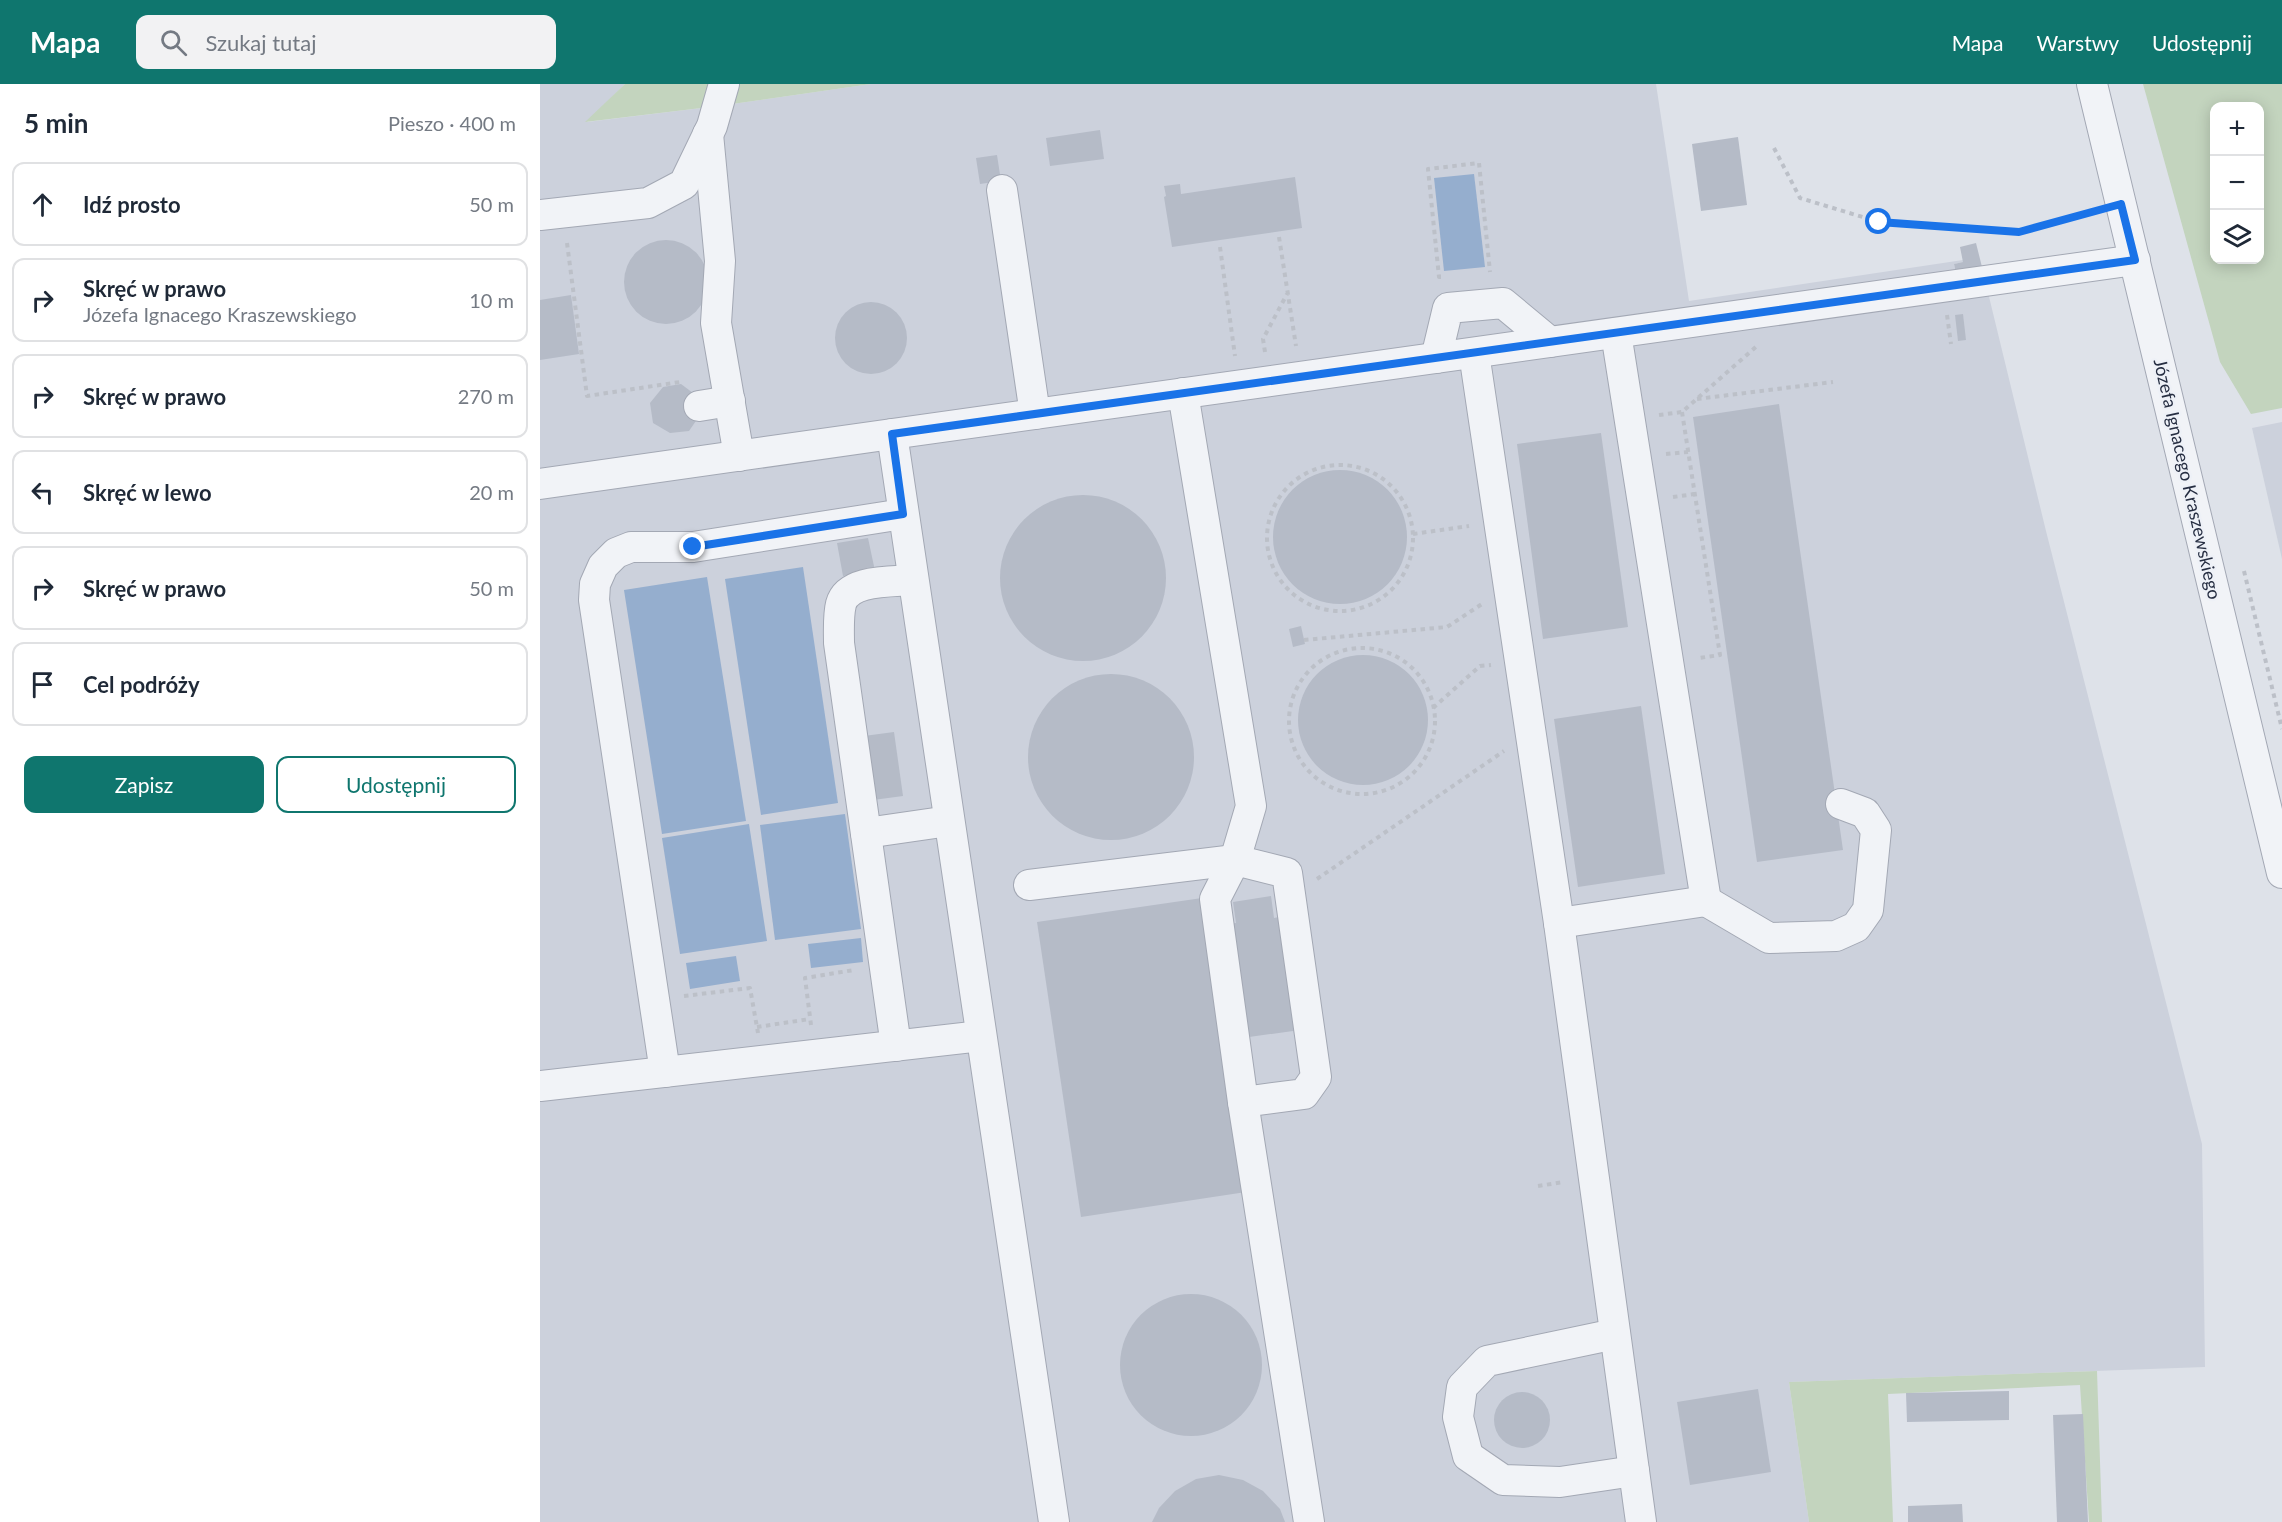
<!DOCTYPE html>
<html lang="pl">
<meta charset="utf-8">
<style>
body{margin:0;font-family:Lato,sans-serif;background:#f2f2f3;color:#1f2937}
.controls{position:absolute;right:18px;top:18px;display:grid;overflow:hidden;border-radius:12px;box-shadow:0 3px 15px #0003}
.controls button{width:54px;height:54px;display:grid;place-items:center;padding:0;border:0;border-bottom:2px solid #e0e1e3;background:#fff;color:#1f2937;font:30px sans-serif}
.stop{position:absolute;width:18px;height:18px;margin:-14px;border:4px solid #1a73e8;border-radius:50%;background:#fff}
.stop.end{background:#1a73e8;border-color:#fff;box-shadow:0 2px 6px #0008}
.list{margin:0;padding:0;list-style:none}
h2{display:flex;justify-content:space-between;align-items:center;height:78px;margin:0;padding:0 24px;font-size:26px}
h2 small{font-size:20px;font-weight:400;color:#747a83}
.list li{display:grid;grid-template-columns:39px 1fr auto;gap:18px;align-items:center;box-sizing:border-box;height:84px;margin:0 12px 12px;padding:0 12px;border:2px solid #e0e1e3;border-radius:12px}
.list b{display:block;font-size:22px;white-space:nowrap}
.list p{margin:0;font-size:20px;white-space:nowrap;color:#747a83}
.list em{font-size:20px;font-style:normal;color:#747a83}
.actions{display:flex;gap:12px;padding:18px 24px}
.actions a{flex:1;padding:14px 0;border:2px solid #0f766e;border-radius:12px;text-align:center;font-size:21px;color:#0f766e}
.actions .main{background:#0f766e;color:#fff}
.icon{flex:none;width:33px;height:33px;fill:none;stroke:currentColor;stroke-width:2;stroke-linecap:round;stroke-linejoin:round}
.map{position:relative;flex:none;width:1742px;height:1438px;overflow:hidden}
header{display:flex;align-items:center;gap:36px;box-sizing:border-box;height:84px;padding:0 30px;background:#0f766e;color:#fff}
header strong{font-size:28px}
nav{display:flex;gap:33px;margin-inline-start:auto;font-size:21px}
.search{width:420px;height:54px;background:#f2f2f3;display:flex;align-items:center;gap:15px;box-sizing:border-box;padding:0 21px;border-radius:12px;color:#747a83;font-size:22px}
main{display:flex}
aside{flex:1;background:#fff}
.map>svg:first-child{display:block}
.built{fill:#ccd1dc}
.green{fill:#c3d4be;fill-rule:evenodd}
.water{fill:#95aece}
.building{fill:#b5bbc7}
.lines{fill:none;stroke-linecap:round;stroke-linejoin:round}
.minor-casing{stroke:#a3a8b4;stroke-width:32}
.path{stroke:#bcc0c8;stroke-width:4;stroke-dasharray:4.5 4.5;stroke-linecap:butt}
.minor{stroke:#f1f3f7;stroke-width:30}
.route{stroke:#1a73e8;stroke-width:8}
.labels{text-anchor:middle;stroke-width:5;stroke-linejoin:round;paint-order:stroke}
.street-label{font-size:18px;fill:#262e42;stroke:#eef1f7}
</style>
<header>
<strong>Mapa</strong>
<div class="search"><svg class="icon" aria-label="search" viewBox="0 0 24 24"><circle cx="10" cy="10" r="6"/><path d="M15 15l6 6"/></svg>Szukaj tutaj</div>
<nav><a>Mapa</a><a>Warstwy</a><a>Udostępnij</a></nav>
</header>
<main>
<aside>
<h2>5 min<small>Pieszo · 400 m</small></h2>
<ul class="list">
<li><svg class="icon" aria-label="ahead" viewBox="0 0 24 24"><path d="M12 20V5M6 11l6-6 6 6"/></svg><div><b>Idź prosto</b></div><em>50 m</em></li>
<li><svg class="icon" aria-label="right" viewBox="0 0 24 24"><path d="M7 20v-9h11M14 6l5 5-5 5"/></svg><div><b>Skręć w prawo</b><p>Józefa Ignacego Kraszewskiego</p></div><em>10 m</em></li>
<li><svg class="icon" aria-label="right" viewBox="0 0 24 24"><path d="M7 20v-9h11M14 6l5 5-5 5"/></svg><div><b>Skręć w prawo</b></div><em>270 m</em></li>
<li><svg class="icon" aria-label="left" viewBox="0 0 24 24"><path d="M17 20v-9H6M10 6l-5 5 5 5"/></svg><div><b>Skręć w lewo</b></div><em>20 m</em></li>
<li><svg class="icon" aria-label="right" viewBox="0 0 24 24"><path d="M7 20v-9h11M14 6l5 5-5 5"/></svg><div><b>Skręć w prawo</b></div><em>50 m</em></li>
<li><svg class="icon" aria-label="arrive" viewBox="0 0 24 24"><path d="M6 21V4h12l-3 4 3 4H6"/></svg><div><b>Cel podróży</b></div></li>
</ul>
<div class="actions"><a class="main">Zapisz</a><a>Udostępnij</a></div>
</aside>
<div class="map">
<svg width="1742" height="1438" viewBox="0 0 1742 1438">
<rect width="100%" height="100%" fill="#dee2e9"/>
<!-- built -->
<g class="built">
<path d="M0,0H85L47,38L178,22L331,0H1116L1149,217L1423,176V178L1414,180L1417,194L1443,188L1506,447L1662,1060L1665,1283L1249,1298L1269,1438H0Z"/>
<path d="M1742,338V475L1712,344Z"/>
</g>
<!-- green -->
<g class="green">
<path d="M85,0H331L178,22L45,38Z"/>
<path d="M1603,0H1742V324L1711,330L1680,278ZM1674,22H1720V176H1674Z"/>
<path d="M1557,1287L1562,1438H1549L1540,1301L1348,1310L1353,1438H1269L1249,1298Z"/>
</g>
<!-- water -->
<g class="water">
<path d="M934,90L945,183L904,187L894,94Z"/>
<path d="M263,483L298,719L221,731L185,495Z"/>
<path d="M167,493L206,737L122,750L84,506Z"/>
<path d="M305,730L321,845L235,856L220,741Z"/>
<path d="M209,740L227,857L140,870L122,754Z"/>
<path d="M321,854L323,878L271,884L268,860Z"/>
<path d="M196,872L200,897L150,905L146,879Z"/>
</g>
<!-- building -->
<g class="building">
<path d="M560,46L564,75L510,82L506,54Z"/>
<path d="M1198,53L1207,121L1161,127L1152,60Z"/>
<path d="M457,71L461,97L440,100L436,74Z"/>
<path d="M755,93L762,144L632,163L624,113L626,112L624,102L640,100L641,110Z"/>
<circle cx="126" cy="198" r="42"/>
<path d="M1436,159L1443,187L1417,194L1414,180L1423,178L1420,163Z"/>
<path d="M31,211L39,270L0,276V216Z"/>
<circle cx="331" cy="254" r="36"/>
<path d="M1423,230L1426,256L1418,257L1415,231Z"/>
<path d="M141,300L157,312L160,331L149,347L130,349L113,339L110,319L123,303Z"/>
<path d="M1239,320L1303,766L1217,778L1153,333Z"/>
<path d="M1061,349L1088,543L1003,555L977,360Z"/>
<circle cx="800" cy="453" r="67"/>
<circle cx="543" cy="494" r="83"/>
<path d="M328,454L335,487L303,492L297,459Z"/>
<path d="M761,542L765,560L753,563L749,545Z"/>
<circle cx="823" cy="636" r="65"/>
<circle cx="571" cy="673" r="83"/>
<path d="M1101,622L1125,790L1038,803L1014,635Z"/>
<path d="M354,648L363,712L333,716L324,652Z"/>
<path d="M731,812L734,834L744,832L760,946L702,954L686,840L696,839L693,818Z"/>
<path d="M662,814L706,1108L541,1133L497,838Z"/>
<circle cx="651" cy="1281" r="71"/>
<path d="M1218,1305L1231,1388L1150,1401L1137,1318Z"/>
<path d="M1469,1307V1336L1367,1338L1366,1309Z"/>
<circle cx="982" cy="1336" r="28"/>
<path d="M1543,1330L1548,1438H1517L1513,1331Z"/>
<path d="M679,1391L703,1396L723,1407L740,1425L745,1438H612L619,1424L635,1407L656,1395Z"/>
<path d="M1422,1420L1423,1438H1368V1422Z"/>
</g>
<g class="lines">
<!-- minor casing -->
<g class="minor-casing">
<g id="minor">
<path d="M1552,0L1742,789"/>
<path d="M168,50L180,177L176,239L199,372"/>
<path d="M462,106L495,330"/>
<path d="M0,131L108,119L144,100L172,42L184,0"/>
<path d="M934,269L1019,839L1101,1438"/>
<path d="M896,274L908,224L963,219L1010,258"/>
<path d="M643,309L711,722L695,776L675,815L703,1018L769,1438"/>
<path d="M159,322L190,317"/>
<path d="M0,400L352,350"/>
<path d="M326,749L409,737"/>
<path d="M489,801L695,776L747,789L776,993L764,1010L703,1018"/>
<path d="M1166,817L1229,854L1296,852L1316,843L1328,826L1336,746L1325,729L1301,720"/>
<path d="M1019,839L1166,817L1076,249"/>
<path d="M356,962L299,559C299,547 298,532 301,520C308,495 351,498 373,496"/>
<path d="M125,988L54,516L55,500L63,482L76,469L91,463H153L363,430"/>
<path d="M0,1002L441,952"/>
<path d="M1075,1250L947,1277L922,1303L918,1333L928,1372L963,1396L1020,1398L1094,1387"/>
<path d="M514,1438L352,350L1595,176"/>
</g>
</g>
<!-- path -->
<g class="path">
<path d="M1234,64L1260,114L1339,138L1479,148L1551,128"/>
<path d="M739,153L756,262"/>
<path d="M27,159L47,312L140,298"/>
<path d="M680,163L695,272"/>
<path d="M901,193H899L888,85L939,79L950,188"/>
<path d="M1407,231L1411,260"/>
<path d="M725,268L723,255L747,210"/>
<path d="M1157,315L1293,298"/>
<path d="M1142,328L1180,571L1159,574"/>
<path d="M1119,331L1142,328L1218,261"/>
<path d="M1126,370L1148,368"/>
<circle cx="800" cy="454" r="73"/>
<path d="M1133,413L1155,410"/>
<path d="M873,450L929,442"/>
<path d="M1704,487L1742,645"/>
<path d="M764,556L907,543L942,520"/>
<circle cx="822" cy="637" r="73"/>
<path d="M893,624L940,582L951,581"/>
<path d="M777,795L964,667"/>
<path d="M144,912L210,904L218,949"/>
<path d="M271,941L265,894L314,886"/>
<path d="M217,943L270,935"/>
<path d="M998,1102L1024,1098"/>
</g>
<!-- minor -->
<use href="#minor" class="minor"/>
</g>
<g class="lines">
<!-- route -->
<path class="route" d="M153,463L363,430L352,350L1595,176L1581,120L1479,148L1339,138"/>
</g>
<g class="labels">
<!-- street labels -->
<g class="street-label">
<text transform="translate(1647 395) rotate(77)" y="6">Józefa Ignacego Kraszewskiego</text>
</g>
</g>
</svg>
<div class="controls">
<button>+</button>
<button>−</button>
<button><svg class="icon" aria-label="layers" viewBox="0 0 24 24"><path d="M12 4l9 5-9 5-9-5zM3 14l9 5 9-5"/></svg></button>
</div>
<div class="stop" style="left:1339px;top:138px"></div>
<div class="stop end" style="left:153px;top:463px"></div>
</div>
</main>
